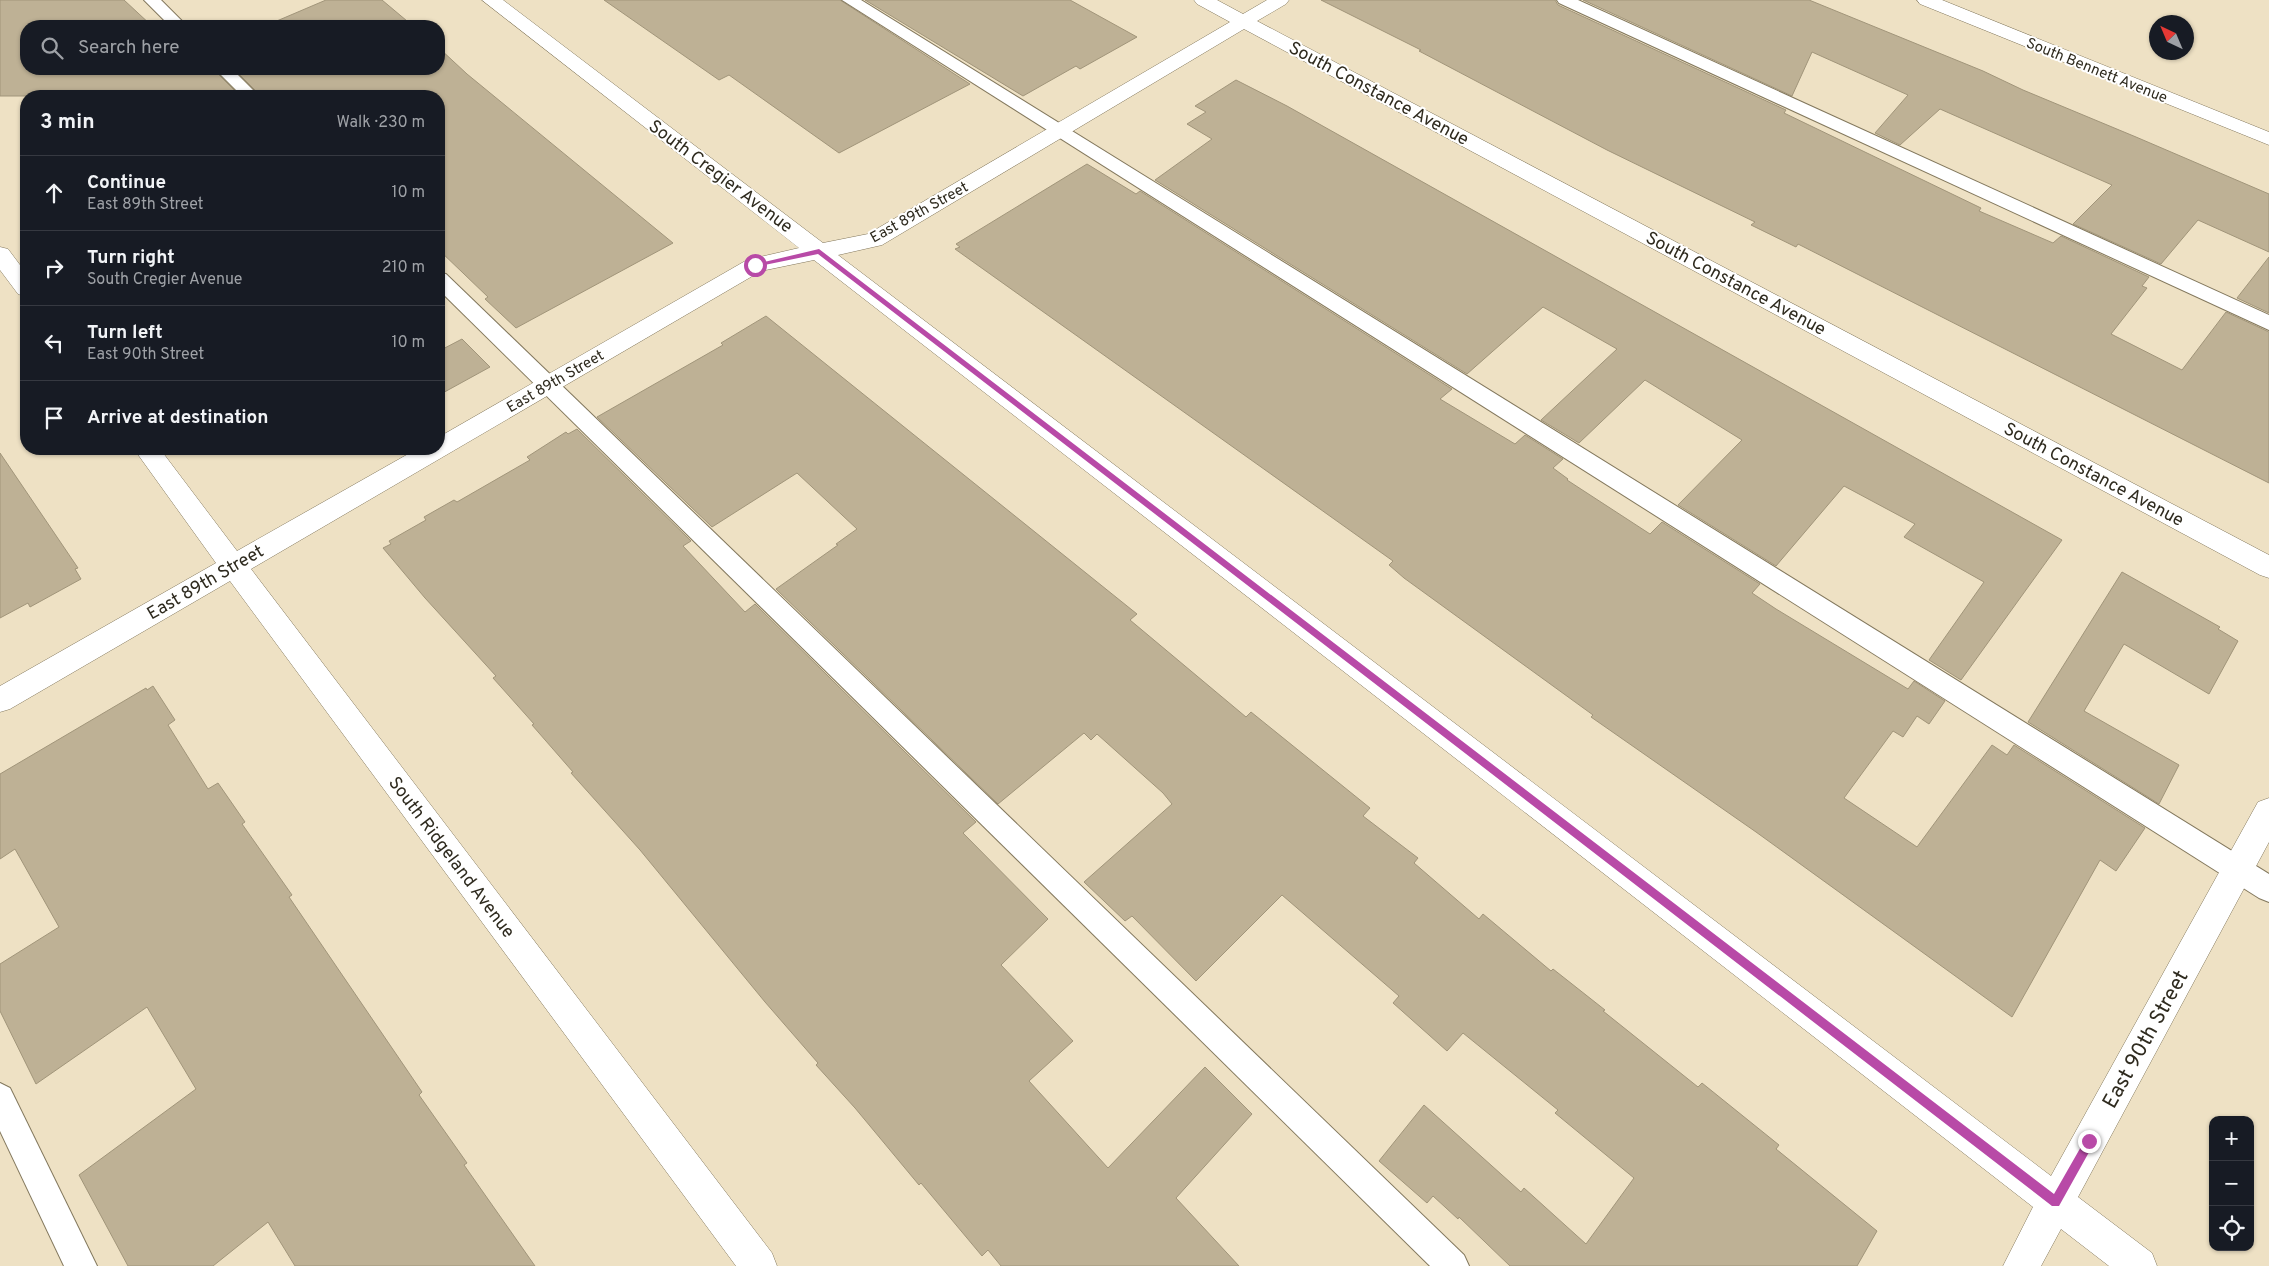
<!DOCTYPE html>
<meta charset="utf-8">
<style>
body{margin:0;font-family:Overpass,sans-serif;background:#242831;color:#f1f3f6}
.controls{position:absolute;right:15px;bottom:15px;display:grid;overflow:hidden;border-radius:10px;box-shadow:0 1px 4px #0004}
.controls button{width:45px;height:45px;display:grid;place-items:center;padding:0;border:0;border-bottom:1px solid #363941;background:#171b24;color:#f1f3f6;font:25px sans-serif}
.compass{position:absolute;left:2149px;top:15px;width:45px;height:45px;border-radius:50%;background:#171b24;box-shadow:0 1px 4px #0004;rotate:316deg}
.stop{position:absolute;width:15px;height:15px;margin:-11px;border:4px solid #b84aa7;border-radius:50%;background:#fff}
.stop.end{background:#b84aa7;border-color:#fff;box-shadow:0 1px 5px #0008}
.list{margin:0;padding:0;list-style:none}
h2{display:flex;justify-content:space-between;align-items:center;height:65px;margin:0;padding:0 20px;font-size:21px}
h2 small{font-size:16px;font-weight:400;color:#9ea1a6}
.list li{display:grid;grid-template-columns:32px 1fr auto;gap:15px;align-items:center;box-sizing:border-box;height:75px;padding:0 20px;border-top:1px solid #363941}
.list b{display:block;font-size:19px;white-space:nowrap}
.list p{margin:0;font-size:16px;white-space:nowrap;color:#9ea1a6}
.list em{font-size:16px;font-style:normal;color:#9ea1a6}
.icon{flex:none;width:28px;height:28px;fill:none;stroke:currentColor;stroke-width:2;stroke-linecap:round;stroke-linejoin:round}
.map{position:relative;flex:none;width:2269px;height:1266px;overflow:hidden}
.search{position:absolute;background:#171b24;box-shadow:0 1px 4px #0004;left:20px;top:20px;width:425px;height:55px;display:flex;align-items:center;gap:12px;box-sizing:border-box;padding:0 18px;border-radius:20px;color:#9ea1a6;font-size:19px}
.panel{position:absolute;background:#171b24;box-shadow:0 1px 4px #0004;left:20px;top:90px;width:425px;height:365px;border-radius:20px}
.map>svg:first-child{display:block}
.building{fill:#beb195;stroke:#a1957a}
.lines{fill:none;stroke-linecap:round;stroke-linejoin:round}
.lane-casing{stroke:#83785d;stroke-width:2}
.street-casing{stroke:#83785d;stroke-width:1}
.lane{fill:#fff;fill-rule:evenodd}
.street{fill:#fff;fill-rule:evenodd}
.route{fill:#b84aa7}
.labels{text-anchor:middle;stroke-width:4;stroke-linejoin:round;paint-order:stroke}
.far-street-label{font-size:15px;fill:#2f2b1f;stroke:#fff}
.street-label{font-size:18px;fill:#2f2b1f;stroke:#fff}
.near-street-label{font-size:21px;fill:#2f2b1f;stroke:#fff}
</style>
<div class="map">
<svg width="2269" height="1266" viewBox="0 0 2269 1266">
<rect width="100%" height="100%" fill="#eee1c4"/>
<!-- building -->
<g class="building">
<path d="M0,0H124L152,26H26V69H213L240,96H0Z"/>
<path d="M326,0H382L413,26H265Z"/>
<path d="M604,0H840L970,84L839,153L729,75L719,80Z"/>
<path d="M865,0H1070L1137,37L1080,69L1076,66L1023,96Z"/>
<path d="M1321,0H1555L1558,5L1786,110L1784,113L1981,208L1979,211L2053,243L2061,236L2149,277L2142,286L2147,288L2111,334L2182,370L2226,312L2269,332V483L1869,280L1798,244L1796,247L1751,225L1755,222L1607,150L1419,51L1421,50Z"/>
<path d="M1583,0H1809L1983,71L2023,90L2136,137L2269,194V252L2198,220L2161,264L2073,224L2112,185L1940,109L1900,145L1875,133L1908,95L1812,52L1792,96Z"/>
<path d="M439,48L467,74L673,243L516,328L485,299L488,297L439,250V96H261L234,69H439Z"/>
<path d="M1236,80L1287,106L2062,540L1961,680L1929,660L1984,582L1904,537L1915,524L1844,486L1776,566L1678,505L1742,440L1645,380L1579,443L1541,420L1617,349L1543,307L1467,374L1155,180L1212,139L1187,124L1206,112L1195,106Z"/>
<path d="M1087,164L1136,194L1140,191L1452,389L1440,399L1515,444L1525,435L1563,459L1553,468L1568,479L1567,480L1650,534L1662,522L1760,584L1752,593L1776,609L1908,689L1914,681L1945,701L1929,724L1917,716L1903,737L1893,731L1844,798L1917,847L1992,745L2007,755L2014,745L2145,828L2116,871L2100,860L2012,1017L1756,832L1591,717L1593,715L1404,578L1389,565L1393,561L955,249L960,247L956,244Z"/>
<path d="M2269,257V313L2237,298Z"/>
<path d="M766,316L1137,614L1130,620L1246,717L1251,712L1370,808L1363,816L1418,858L1414,863L1479,919L1483,914L1551,971L1553,969L1605,1010L1603,1011L1698,1087L1702,1083L1779,1145L1776,1149L1877,1231L1857,1266H1510L1459,1217L1458,1219L1433,1196L1427,1203L1379,1161L1424,1105L1521,1192L1524,1188L1586,1244L1634,1178L1555,1113L1558,1110L1463,1033L1447,1051L1393,1003L1399,996L1282,895L1196,981L1132,916L1125,921L1084,882L1172,804L1163,793L1097,734L1091,740L1084,733L998,804L776,589L838,545L836,544L857,529L797,473L712,527L597,417L723,345L721,343Z"/>
<path d="M462,339L490,367L439,395V351Z"/>
<path d="M577,429L691,541L683,546L745,612L755,604L976,822L963,833L1048,919L1001,965L1073,1041L1029,1081L1108,1168L1205,1067L1252,1114L1176,1198L1239,1266H1001L988,1250L982,1256L921,1183L919,1185L855,1108L816,1065L818,1063L765,1002L640,850L571,773L573,772L532,725L534,724L493,678L496,676L425,598L383,548L391,544L389,541L426,520L424,517L454,500L457,502L530,460L527,457L566,432L568,434Z"/>
<path d="M0,453L78,568L75,569L81,579L30,607L28,603L0,618Z"/>
<path d="M2122,572L2220,627L2218,629L2238,641L2209,694L2124,644L2084,711L2179,765L2159,804L2028,722Z"/>
<path d="M153,686L175,720L168,725L208,789L218,783L245,822L242,824L292,895L289,897L422,1092L419,1095L467,1163L464,1165L535,1266H295L268,1222L213,1266H128L79,1175L196,1089L147,1007L36,1084L0,1011V964L59,927L15,849L0,859V774L146,688L147,690Z"/>
</g>
<g class="lines">
<!-- lane casing -->
<g class="lane-casing">
<g id="lane">
<path d="M144,0H161L187,26H170Z"/>
<path d="M842,0H861L2269,874V902L2259,898Z"/>
<path d="M1557,0H1578L2269,315V330L1559,3Z"/>
<path d="M215,69H232L259,96H242Z"/>
<path d="M439,273L446,274L1464,1255L1469,1266H1430L439,290Z"/>
<path d="M0,1083L10,1088L97,1266H64L0,1131Z"/>
</g>
</g>
<!-- street casing -->
<g class="street-casing">
<g id="street">
<path d="M482,0H503L823,243L868,234L1230,22L1197,4L1194,0H1217L1243,14L1267,0H1289L1286,4L1257,21L2269,555V578L2260,575L1244,29L882,245L838,255L2051,1176L2258,802L2269,798V842L2078,1197L2152,1253L2157,1266H2109L2061,1229L2041,1266H2003L2033,1207L814,260L761,271L251,569L772,1253L777,1266H736L230,581L10,709L0,712V686L216,563L134,449H160L237,551L417,449H439V437L747,260L799,248Z"/>
<path d="M1917,0H1942L2269,132V145L1920,4Z"/>
<path d="M0,247L8,249L26,273V297L18,294L0,270Z"/>
</g>
</g>
<!-- lane -->
<use href="#lane" class="lane"/>
<!-- street -->
<use href="#street" class="street"/>
</g>
<!-- route -->
<path class="route" d="M819,249L2054,1194L2086,1138H2093V1145L2059,1206H2052L818,254L755,267L752,265Z"/>
<g class="labels">
<!-- far-street labels -->
<g class="far-street-label">
<text transform="translate(2097 70) rotate(22)" y="5">South Bennett Avenue</text>
<text transform="translate(919 212) rotate(-29)" y="5">East 89th Street</text>
<text transform="translate(555 381) rotate(-30)" y="5">East 89th Street</text>
</g>
<!-- street labels -->
<g class="street-label">
<text transform="translate(1379 93) rotate(28)" y="6">South Constance Avenue</text>
<text transform="translate(721 176) rotate(37)" y="6">South Cregier Avenue</text>
<text transform="translate(1736 283) rotate(28)" y="6">South Constance Avenue</text>
<text transform="translate(2094 474) rotate(28)" y="6">South Constance Avenue</text>
<text transform="translate(205 582) rotate(-30)" y="6">East 89th Street</text>
<text transform="translate(452 857) rotate(53)" y="6">South Ridgeland Avenue</text>
</g>
<!-- near-street labels -->
<g class="near-street-label">
<text transform="translate(2145 1039) rotate(-61)" y="7">East 90th Street</text>
</g>
</g>
</svg>
<div class="controls">
<button>+</button>
<button>−</button>
<button><svg class="icon" aria-label="locate" viewBox="0 0 24 24"><circle cx="12" cy="12" r="6"/><path d="M12 2v4M12 18v4M2 12h4M18 12h4"/></svg></button>
</div>
<svg class="compass" viewBox="-18 -18 36 36"><path d="M0-13l5 13h-10z" fill="#e53935"/><path d="M0 13l5-13h-10z" fill="#9ea1a6"/></svg>
<div class="stop" style="left:755px;top:265px"></div>
<div class="stop end" style="left:2089px;top:1141px"></div>
<div class="search"><svg class="icon" aria-label="search" viewBox="0 0 24 24"><circle cx="10" cy="10" r="6"/><path d="M15 15l6 6"/></svg>Search here</div>
<section class="panel">
<h2>3 min<small>Walk · 230 m</small></h2>
<ul class="list">
<li><svg class="icon" aria-label="ahead" viewBox="0 0 24 24"><path d="M12 20V5M6 11l6-6 6 6"/></svg><div><b>Continue</b><p>East 89th Street</p></div><em>10 m</em></li>
<li><svg class="icon" aria-label="right" viewBox="0 0 24 24"><path d="M7 20v-9h11M14 6l5 5-5 5"/></svg><div><b>Turn right</b><p>South Cregier Avenue</p></div><em>210 m</em></li>
<li><svg class="icon" aria-label="left" viewBox="0 0 24 24"><path d="M17 20v-9H6M10 6l-5 5 5 5"/></svg><div><b>Turn left</b><p>East 90th Street</p></div><em>10 m</em></li>
<li><svg class="icon" aria-label="arrive" viewBox="0 0 24 24"><path d="M6 21V4h12l-3 4 3 4H6"/></svg><div><b>Arrive at destination</b></div></li>
</ul>
</section>
</div>
